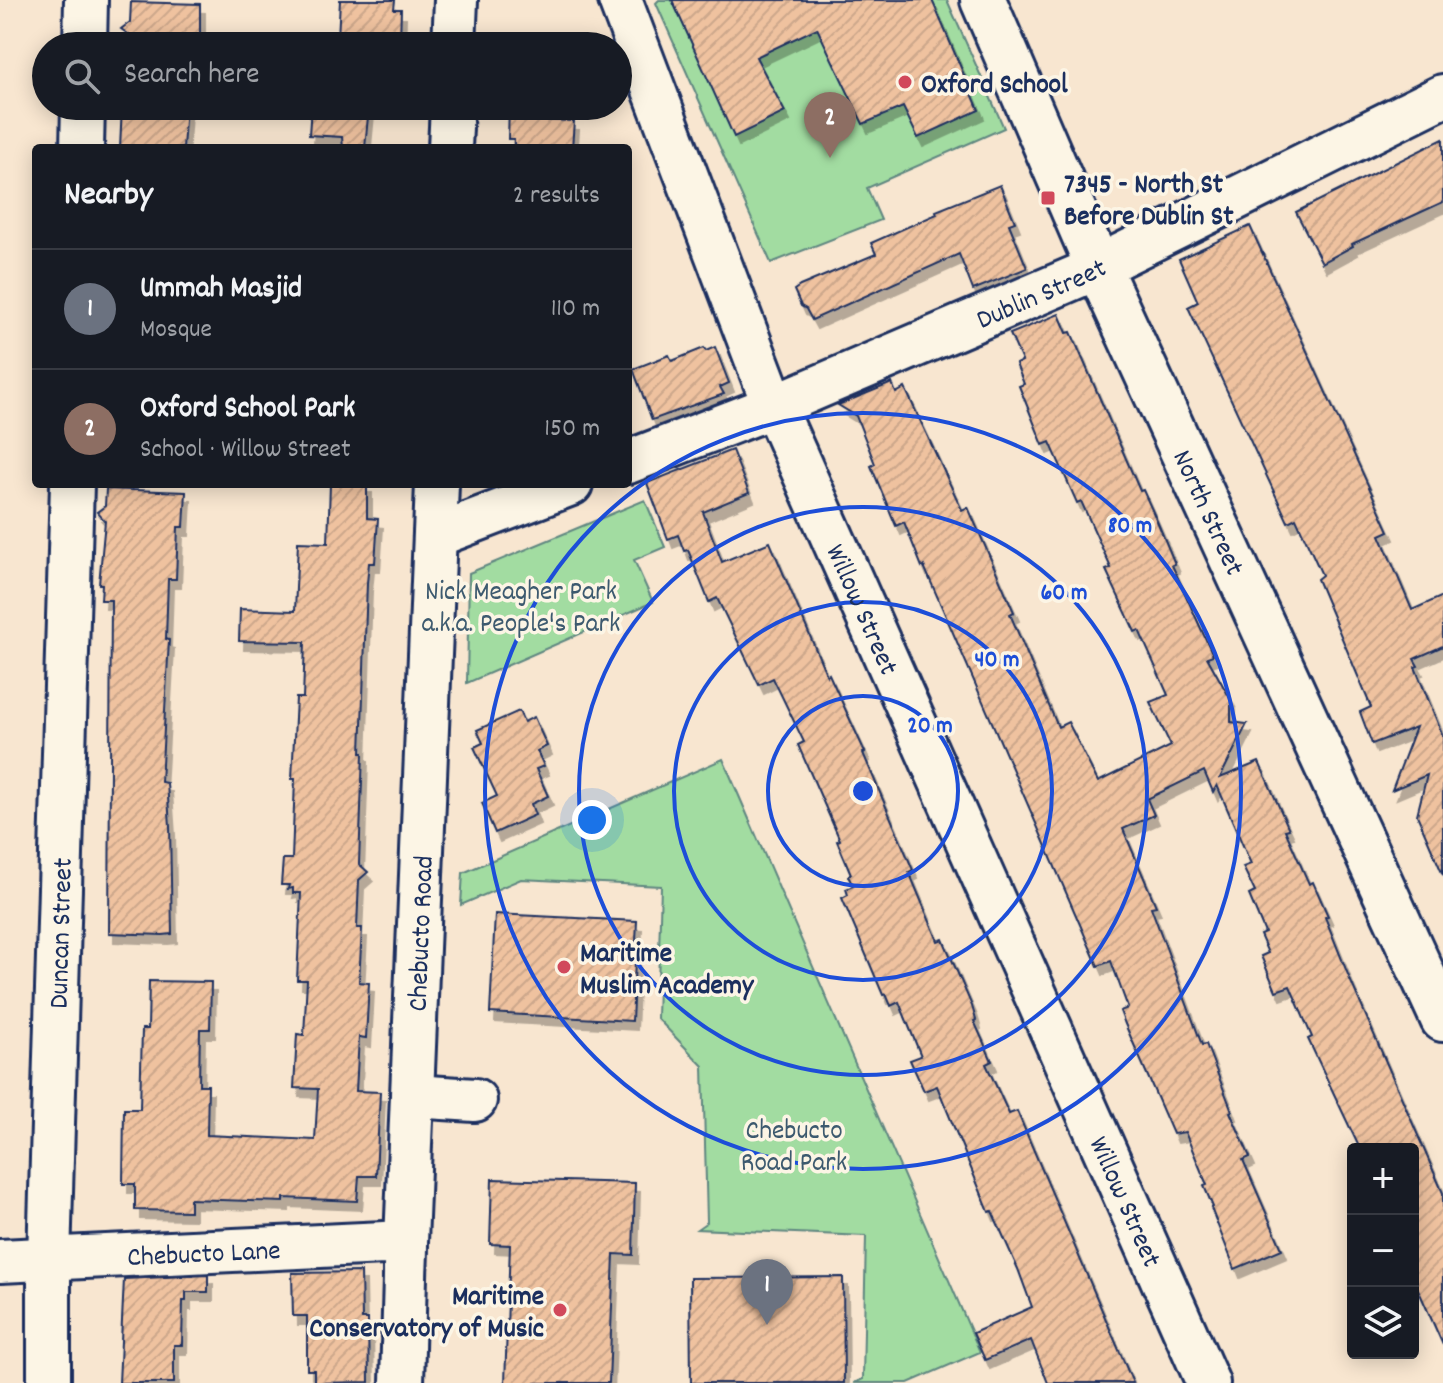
<!DOCTYPE html>
<meta charset="utf-8">
<style>
body{margin:0;font-family:Dekko,sans-serif;background:#242831;color:#f1f3f6}
.controls{position:absolute;right:24px;bottom:24px;display:grid;overflow:hidden;border-radius:8px;box-shadow:0 4px 20px #0003}
.controls button{width:72px;height:72px;display:grid;place-items:center;padding:0;border:0;border-bottom:2px solid #363941;background:#171b24;color:#f1f3f6;font:40px sans-serif}
.you{position:absolute;left:592px;top:820px;width:28px;height:28px;margin:-20px;border:6px solid #fff;border-radius:50%;background:#1a73e8;box-shadow:0 0 0 12px #1a73e833}
.badge{display:grid;place-items:center;width:52px;height:52px;border-radius:50%;background:#8c9099;color:#fff;font-size:26px;font-weight:700}
.pin{position:absolute;translate:-50% -66px;filter:drop-shadow(0 2px 4px #0008)}
.pin::after{content:'';position:absolute;top:42px;width:28px;height:24px;background:inherit;clip-path:polygon(0 0,100% 0,50% 100%)}
.list{margin:0;padding:0;list-style:none}
h2{display:flex;justify-content:space-between;align-items:center;height:104px;margin:0;padding:0 32px;font-size:34px}
h2 small{font-size:26px;font-weight:400;color:#9ea1a6}
.list li{display:grid;grid-template-columns:52px 1fr auto;gap:24px;align-items:center;box-sizing:border-box;height:120px;padding:0 32px;border-top:2px solid #363941}
.list b{display:block;font-size:30px;white-space:nowrap}
.list p{margin:0;font-size:26px;white-space:nowrap;color:#9ea1a6}
.list em{font-size:26px;font-style:normal;color:#9ea1a6}
.icon{flex:none;width:44px;height:44px;fill:none;stroke:currentColor;stroke-width:2;stroke-linecap:round;stroke-linejoin:round}
.map{position:relative;flex:none;width:1443px;height:1383px;overflow:hidden}
.search{position:absolute;background:#171b24;box-shadow:0 4px 20px #0003;left:32px;top:32px;width:600px;height:88px;display:flex;align-items:center;gap:20px;box-sizing:border-box;padding:0 28px;border-radius:44px;color:#9ea1a6;font-size:30px}
.panel{position:absolute;background:#171b24;box-shadow:0 4px 20px #0003;left:32px;top:144px;width:600px;height:344px;border-radius:8px}
.map>svg:first-child{display:block}
.green{fill:#a2dca1;stroke:#5e8680;stroke-width:2}
.building{fill:url(#building-hatch);stroke:#1b2f5e;stroke-width:2;filter:url(#shadow)}
.lines{fill:none;stroke-linecap:round;stroke-linejoin:round}
.minor-casing{stroke:#1b2f5e;stroke-width:48}
.major-casing{stroke:#1b2f5e;stroke-width:50}
.minor{stroke:#fcf5e5;stroke-width:42}
.major{stroke:#fcf5e5;stroke-width:44}
.ring{fill:none;stroke:#1d4ed8;stroke-width:4}
.poi-dot{fill:#d1495b;stroke:#fcf5e5;stroke-width:3}
.labels{text-anchor:middle;stroke-width:7;stroke-linejoin:round;paint-order:stroke}
.poi-label{font-size:28px;font-weight:bold;fill:#1b2f5e;stroke:#fcf5e5;text-anchor:start}
.street-label{font-size:28px;fill:#1b2f5e;stroke:#fcf5e5}
.park-label{font-size:28px;fill:#3d5a6f;stroke:#fcf5e5}
.centre{fill:#1d4ed8;stroke:#fcf5e5;stroke-width:4}
.ring-label{font-size:24px;text-anchor:middle;font-weight:bold;fill:#1d4ed8;stroke:#fcf5e5;stroke-width:7;stroke-linejoin:round;paint-order:stroke}
</style>
<div class="map">
<svg width="1443" height="1383" viewBox="0 0 1443 1383">
<defs>
<pattern id="building-hatch" width="6" height="6" patternUnits="userSpaceOnUse" patternTransform="scale(2)"><rect width="6" height="6" fill="#efc29f"/><path d="M-1 1l2-2M0 6l6-6M5 7l2-2" fill="none" stroke="#cca78b"/></pattern>
<filter id="shadow"><feDropShadow dx="5" dy="9" stdDeviation="0" flood-color="#0004"/></filter>
</defs>
<rect width="100%" height="100%" fill="#f8e6d0"/>
<filter id="ink" filterUnits="userSpaceOnUse"><feTurbulence type="fractalNoise" baseFrequency=".0125" numOctaves="2"/><feDisplacementMap in="SourceGraphic" scale="16" xChannelSelector="R" yChannelSelector="G"/><feConvolveMatrix kernelMatrix="1 2 1 2 8 2 1 2 1" color-interpolation-filters="sRGB"/></filter>
<g filter="url(#ink)">
<!-- green -->
<g class="green">
<path d="M659,0H947L1004,128L867,188L881,220L771,263L656,3Z"/>
<path d="M645,500L665,547L634,560L653,602L467,683L469,573Z"/>
<path d="M723,759L980,1352L908,1383H854L863,1379L866,1236L697,1229L707,1222L703,1066L657,1018L661,886L521,879L461,905L463,873Z"/>
</g>
<!-- building -->
<g class="building">
<path d="M340,0H395L394,9H401L400,41L338,38Z"/>
<path d="M672,0H932L979,110L918,138L903,107L863,124L817,28L756,57L785,112L734,137Z"/>
<path d="M131,2L200,4V46H130L131,36L121,29L130,22Z"/>
<path d="M122,106H186L183,148H120Z"/>
<path d="M311,106H369L365,148H343L342,137L309,135Z"/>
<path d="M509,106H538V120L574,121L572,148H514V139H508Z"/>
<path d="M1443,139V202L1352,244L1353,246L1322,263L1296,212Z"/>
<path d="M1000,185L1015,222L1009,224L1027,268L973,290L959,254L812,320L806,309L801,306L794,290L800,286L876,254L871,243L937,214L936,211Z"/>
<path d="M1250,226L1389,531L1380,535L1412,610L1443,596V646L1414,659L1418,666L1415,667L1443,736V875L1417,815L1427,775L1392,790L1416,727L1372,744L1360,712L1371,707L1317,579L1322,575L1296,518L1288,522L1188,307L1198,302L1179,259Z"/>
<path d="M1059,314L1067,333L1071,332L1140,491L1143,490L1157,521L1175,564L1172,565L1213,655L1207,657L1231,700V722L1247,724L1220,778L1259,762L1289,829L1285,830L1309,884L1313,882L1328,916L1325,917L1349,977L1443,1193V1345L1413,1278V1149H1360L1308,1039L1312,1037L1290,986L1276,991L1261,956L1268,953L1260,935L1265,933L1249,895L1255,892L1243,867L1251,864L1217,785L1213,792L1204,771L1147,799L1154,815L1123,829L1156,906L1151,907L1202,1045L1206,1044L1232,1111L1230,1112L1250,1157L1243,1160L1282,1249L1235,1269L1211,1208L1213,1207L1204,1186L1207,1185L1185,1132L1173,1134L1125,1024L1120,1011L1128,1008L1111,961L1098,966L924,566L922,567L904,522L896,526L871,466L875,464L856,416L838,405L892,383L896,393L905,388L962,510L968,507L1014,612L1010,614L1058,727L1068,722L1098,782L1171,746L1150,702L1168,695L1139,630L1135,632L1106,570L1111,568L1081,501L1077,503L1050,442L1043,445L1019,386L1024,384L1016,364L1022,361L1010,334Z"/>
<path d="M715,347L729,383L720,387L724,394L652,420L633,369L669,355L672,361L704,348L706,351Z"/>
<path d="M732,450L749,493L703,512L722,562L770,542L827,676L829,674L865,752L863,753L913,870L909,872L938,941L943,939L972,1006L976,1020L974,1021L992,1061L986,1064L1009,1114L1017,1111L1133,1383H1048L1031,1340L985,1360L973,1333L1032,1307L1018,1269L992,1211L989,1212L937,1086L924,1091L910,1060L921,1056L899,1002L891,1006L886,994L883,995L842,898L848,895L846,889L853,886L848,876L851,874L837,841L840,840L798,745L804,742L773,678L759,685L717,598L709,602L688,550L684,551L678,535L668,539L647,483Z"/>
<path d="M330,484H367V518L378,519L375,563H369L367,583L361,753H363L359,864L368,872L359,880L357,928H362L359,982L369,983L366,1038L359,1037L356,1091L380,1092L376,1176H359L357,1201L284,1198V1202L190,1199V1211L135,1210V1184H123L124,1109H140L142,1029H148L149,981L211,982L210,1029H200L199,1085H208L207,1135L315,1140L318,1089L294,1088L297,1034L304,1035L307,980H297L301,893H293V888L288,889L289,885H281L283,859H292L295,779H292L296,698H303L305,642L239,641L240,609L295,611L298,542L328,543Z"/>
<path d="M106,489L186,492L184,527H178L176,579H168L166,639L169,640L161,782L167,783L170,826L172,934L163,935L109,933L111,600H101L102,584H99L105,521L97,512L105,506Z"/>
<path d="M519,711L524,722L534,717L547,746L537,751L544,766L536,769L548,796L531,804L535,815L495,833L482,803L497,796L474,747L483,743L477,730Z"/>
<path d="M495,914L637,921L632,1021L490,1013Z"/>
<path d="M492,1179L635,1183L633,1255L614,1254L609,1383H505L510,1245L490,1244Z"/>
<path d="M361,1272L362,1319H368L369,1382L314,1383V1370H307V1316H293L292,1273Z"/>
<path d="M208,1275V1292H186V1301H183L182,1345H174V1383H119L124,1279Z"/>
<path d="M843,1277L844,1383H691L690,1278Z"/>
</g>
<g class="lines">
<!-- minor casing -->
<g class="minor-casing">
<g id="minor">
<path id="s1" d="M620,0L774,406L1208,1383"/>
<path d="M85,46L86,0"/>
<path d="M454,46L456,0"/>
<path d="M82,148L83,106"/>
<path d="M450,148L452,106"/>
<path id="s2" d="M628,462L774,406L1081,275L1443,96"/>
<path d="M435,536L571,484"/>
<path d="M412,1096L475,1100"/>
<path id="s3" d="M0,1261L406,1242L405,1270"/>
<path id="s4" d="M49,1383V1259L72,484"/>
<path id="s5" d="M402,1383L406,1242L437,484"/>
</g>
</g>
<!-- major casing -->
<g class="major-casing">
<g id="major">
<path id="s6" d="M983,0L1098,267L1443,1019"/>
</g>
</g>
<!-- minor -->
<use href="#minor" class="minor"/>
<!-- major -->
<use href="#major" class="major"/>
</g>
</g>
<!-- distance rings -->
<g class="ring">
<circle cx="863" cy="791" r="95"/>
<circle cx="863" cy="791" r="189"/>
<circle cx="863" cy="791" r="284"/>
<circle cx="863" cy="791" r="378"/>
</g>
<!-- markers -->
<g class="poi-dot">
<circle cx="905" cy="82" r="8"/>
<rect x="1040" y="190" width="16" height="16" rx="4"/>
<circle cx="564" cy="967" r="8"/>
<circle cx="560" cy="1310" r="8"/>
</g>
<g class="labels">
<!-- poi labels -->
<g class="poi-label">
<text x="921" y="92">Oxford School</text>
<text x="1064" y="192">7345 - North St<tspan x="1064" dy="32">Before Dublin St</tspan></text>
<text x="580" y="961">Maritime<tspan x="580" dy="32">Muslim Academy</tspan></text>
<text x="544" y="1304" text-anchor="end">Maritime<tspan x="544" dy="32">Conservatory of Music</tspan></text>
</g>
<!-- street labels -->
<g class="street-label">
<text dy="10" stroke="none"><textPath href="#s2" startOffset="446">Dublin Street</textPath></text>
<text dy="10" stroke="none"><textPath href="#s6" startOffset="560">North Street</textPath></text>
<text dy="10" stroke="none"><textPath href="#s1" startOffset="656">Willow Street</textPath></text>
<text dy="10" stroke="none"><textPath href="#s4" startOffset="450">Duncan Street</textPath></text>
<text dy="10" stroke="none"><textPath href="#s5" startOffset="450">Chebucto Road</textPath></text>
<text dy="10" stroke="none"><textPath href="#s1" startOffset="1304">Willow Street</textPath></text>
<text dy="10" stroke="none"><textPath href="#s3" startOffset="204">Chebucto Lane</textPath></text>
</g>
<!-- park labels -->
<g class="park-label">
<text x="521" y="599">Nick Meagher Park<tspan x="521" dy="32">a.k.a. People's Park</tspan></text>
<text x="794" y="1138">Chebucto<tspan x="794" dy="32">Road Park</tspan></text>
</g>
</g>
<circle cx="863" cy="791" r="12" class="centre"/>
<g class="ring-label">
<text x="1130" y="532">80 m</text>
<text x="1064" y="599">60 m</text>
<text x="997" y="666">40 m</text>
<text x="930" y="732">20 m</text>
</g>
</svg>
<div class="controls">
<button>+</button>
<button>−</button>
<button><svg class="icon" aria-label="layers" viewBox="0 0 24 24"><path d="M12 4l9 5-9 5-9-5zM3 14l9 5 9-5"/></svg></button>
</div>
<div class="you"></div>
<div class="pin badge" style="left:767px;top:1325px;background:#6b7280">1</div>
<div class="pin badge" style="left:830px;top:158px;background:#8d6e63">2</div>
<div class="search"><svg class="icon" aria-label="search" viewBox="0 0 24 24"><circle cx="10" cy="10" r="6"/><path d="M15 15l6 6"/></svg>Search here</div>
<section class="panel">
<h2>Nearby<small>2 results</small></h2>
<ul class="list">
<li><span class="badge" style="background:#6b7280">1</span><div><b>Ummah Masjid</b><p>Mosque</p></div><em>110 m</em></li>
<li><span class="badge" style="background:#8d6e63">2</span><div><b>Oxford School Park</b><p>School · Willow Street</p></div><em>150 m</em></li>
</ul>
</section>
</div>
